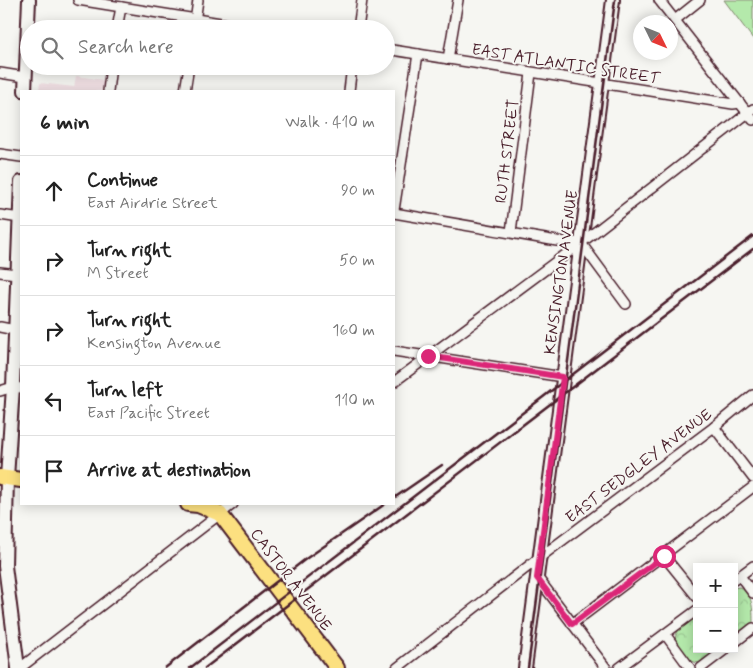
<!DOCTYPE html>
<meta charset="utf-8">
<style>
body{margin:0;font-family:Mynerve,sans-serif;background:#f2f2f2;color:#222}
.controls{position:absolute;right:15px;bottom:15px;display:grid;overflow:hidden;border-radius:0px;box-shadow:0 2px 12px #0003}
.controls button{width:45px;height:45px;display:grid;place-items:center;padding:0;border:0;border-bottom:1px solid #e0e0e0;background:#fff;color:#222;font:25px sans-serif}
.compass{position:absolute;left:633px;top:15px;width:45px;height:45px;border-radius:50%;background:#fff;box-shadow:0 2px 12px #0003;rotate:133deg}
.stop{position:absolute;width:15px;height:15px;margin:-11px;border:4px solid #db2777;border-radius:50%;background:#fff}
.stop.end{background:#db2777;border-color:#fff;box-shadow:0 1px 5px #0008}
.list{margin:0;padding:0;list-style:none}
h2{display:flex;justify-content:space-between;align-items:center;height:65px;margin:0;padding:0 20px;font-size:21px}
h2 small{font-size:16px;font-weight:400;color:#767676}
.list li{display:grid;grid-template-columns:32px 1fr auto;gap:15px;align-items:center;box-sizing:border-box;height:70px;padding:0 20px;border-top:1px solid #e0e0e0}
.list b{display:block;font-size:19px;white-space:nowrap}
.list p{margin:0;font-size:16px;white-space:nowrap;color:#767676}
.list em{font-size:16px;font-style:normal;color:#767676}
.icon{flex:none;width:28px;height:28px;fill:none;stroke:currentColor;stroke-width:2;stroke-linecap:round;stroke-linejoin:round}
.map{position:relative;flex:none;width:753px;height:668px;overflow:hidden}
.search{position:absolute;background:#fff;box-shadow:0 2px 12px #0003;left:20px;top:20px;width:375px;height:55px;display:flex;align-items:center;gap:12px;box-sizing:border-box;padding:0 18px;border-radius:28px;color:#767676;font-size:19px}
.panel{position:absolute;background:#fff;box-shadow:0 2px 12px #0003;left:20px;top:90px;width:375px;height:415px;border-radius:0px}
.map>svg:first-child{display:block}
.built{fill:#f1e0e4}
.park{fill:url(#park-crowns);stroke:#7f846b}
.pitch{fill:#b4e9ab;stroke:#7f846b}
.lines{fill:none;stroke-linecap:round;stroke-linejoin:round}
.street-casing{stroke:#4a1f2b;stroke-width:12}
.secondary-casing{stroke:#4a1f2b;stroke-width:16}
.primary-casing{stroke:#4a1f2b;stroke-width:18}
.street{stroke:#f6f6f2;stroke-width:9}
.secondary{stroke:#f6f6f2;stroke-width:12}
.primary{stroke:#fce080;stroke-width:14}
.rail{stroke:#4a1f2b;stroke-width:2.5}
.route{stroke:#db2777;stroke-width:6}
.labels{text-anchor:middle;stroke-width:4;stroke-linejoin:round;paint-order:stroke}
.street-label{font-size:16px;fill:#4a1f2b;stroke:#f6f6f2}
</style>
<div class="map">
<svg width="753" height="668" viewBox="0 0 753 668">
<defs>
<pattern id="park-crowns" width="20" height="18" patternUnits="userSpaceOnUse" patternTransform="scale(1.25)"><rect width="20" height="18" fill="#b4e9ab"/><path d="M2 6a3 3 0 1 1 6 0M12 15a3 3 0 1 1 6 0" fill="none" stroke="#9cc793"/></pattern>
</defs>
<rect width="100%" height="100%" fill="#f6f6f2"/>
<filter id="ink" filterUnits="userSpaceOnUse"><feTurbulence type="fractalNoise" baseFrequency=".02" numOctaves="2"/><feDisplacementMap in="SourceGraphic" scale="10" xChannelSelector="R" yChannelSelector="G"/><feConvolveMatrix kernelMatrix="1 2 1 2 8 2 1 2 1" color-interpolation-filters="sRGB"/></filter>
<g filter="url(#ink)">
<!-- built -->
<path class="built" d="M76,76L104,80L102,91H39L40,83L74,87Z"/>
<!-- park -->
<g class="park">
<path d="M739,587C753,593 753,609 753,624L734,639V588Z"/>
<path d="M697,615V649H721C716,653 710,659 704,662C690,667 679,649 675,639C677,627 688,621 697,615Z"/>
</g>
<!-- pitch -->
<path class="pitch" d="M724,0H753V39Z"/>
<g class="lines">
<!-- street casing -->
<g class="street-casing">
<g id="street">
<path d="M78,0L258,29"/>
<path d="M659,0L753,120"/>
<path d="M675,20L700,0"/>
<path d="M117,29L121,7"/>
<path d="M194,29L198,0"/>
<path d="M358,29L362,0"/>
<path d="M386,49L733,104L740,103"/>
<path d="M448,59L458,0"/>
<path d="M0,73L25,77"/>
<path d="M108,91L111,66"/>
<path d="M185,91L189,66"/>
<path d="M349,91L352,66"/>
<path d="M0,154L21,157"/>
<path d="M394,210L418,54"/>
<path d="M394,213L557,241L581,243"/>
<path d="M0,215L20,218"/>
<path d="M511,232L531,73"/>
<path d="M581,243L626,304"/>
<path d="M0,272L17,274"/>
<path d="M0,327L15,330"/>
<path d="M394,351L563,377"/>
<path d="M394,382L581,243L753,109"/>
<path d="M0,391L13,387L21,388"/>
<path d="M714,427L753,478"/>
<path d="M664,556L697,597"/>
<path d="M740,576L753,593"/>
<path d="M537,577L606,668"/>
<path d="M734,580L753,566"/>
<path d="M572,624L753,487"/>
<path d="M665,634L690,668"/>
<path d="M734,643L753,628"/>
<path d="M20,668L233,504"/>
<path d="M397,668L539,558L714,427L753,395"/>
<path d="M619,668L697,610"/>
<path d="M701,668L726,649"/>
</g>
</g>
<!-- secondary casing -->
<g class="secondary-casing">
<g id="secondary">
<path d="M25,91L29,0"/>
<path d="M18,668L5,566L7,478L13,387L21,182"/>
<path d="M525,668L613,0"/>
</g>
</g>
<!-- primary casing -->
<g class="primary-casing">
<g id="primary">
<path d="M0,477L21,480"/>
<path d="M188,504L198,505L220,514L337,668"/>
</g>
</g>
<!-- street -->
<use href="#street" class="street"/>
<!-- secondary -->
<use href="#secondary" class="secondary"/>
<!-- primary -->
<use href="#primary" class="primary"/>
<!-- rail -->
<g class="rail">
<path d="M394,498L442,465"/>
<path d="M165,668L307,558L385,504"/>
<path d="M190,668L753,236"/>
<path d="M205,668L753,249"/>
<path d="M528,668L615,0"/>
</g>
</g>
</g>
<g class="lines" filter="url(#ink)">
<!-- route -->
<path class="route" d="M428,356L563,377L537,578L572,624L664,556"/>
</g>
<g class="labels">
<!-- street labels -->
<g class="street-label">
<text transform="translate(566 63) rotate(9)" y="6">EAST ATLANTIC STREET</text>
<text transform="translate(506 151) rotate(-83)" y="6">RUTH STREET</text>
<text transform="translate(560 272) rotate(-82)" y="6">KENSINGTON AVENUE</text>
<text transform="translate(638 465) rotate(-37)" y="6">EAST SEDGLEY AVENUE</text>
<text transform="translate(292 579) rotate(53)" y="6">CASTOR AVENUE</text>
</g>
</g>
</svg>
<div class="controls">
<button>+</button>
<button>−</button>
</div>
<svg class="compass" viewBox="-18 -18 36 36"><path d="M0-13l5 13h-10z" fill="#e53935"/><path d="M0 13l5-13h-10z" fill="#767676"/></svg>
<div class="stop" style="left:664px;top:556px"></div>
<div class="stop end" style="left:428px;top:356px"></div>
<div class="search"><svg class="icon" aria-label="search" viewBox="0 0 24 24"><circle cx="10" cy="10" r="6"/><path d="M15 15l6 6"/></svg>Search here</div>
<section class="panel">
<h2>6 min<small>Walk · 410 m</small></h2>
<ul class="list">
<li><svg class="icon" aria-label="ahead" viewBox="0 0 24 24"><path d="M12 20V5M6 11l6-6 6 6"/></svg><div><b>Continue</b><p>East Airdrie Street</p></div><em>90 m</em></li>
<li><svg class="icon" aria-label="right" viewBox="0 0 24 24"><path d="M7 20v-9h11M14 6l5 5-5 5"/></svg><div><b>Turn right</b><p>M Street</p></div><em>50 m</em></li>
<li><svg class="icon" aria-label="right" viewBox="0 0 24 24"><path d="M7 20v-9h11M14 6l5 5-5 5"/></svg><div><b>Turn right</b><p>Kensington Avenue</p></div><em>160 m</em></li>
<li><svg class="icon" aria-label="left" viewBox="0 0 24 24"><path d="M17 20v-9H6M10 6l-5 5 5 5"/></svg><div><b>Turn left</b><p>East Pacific Street</p></div><em>110 m</em></li>
<li><svg class="icon" aria-label="arrive" viewBox="0 0 24 24"><path d="M6 21V4h12l-3 4 3 4H6"/></svg><div><b>Arrive at destination</b></div></li>
</ul>
</section>
</div>
